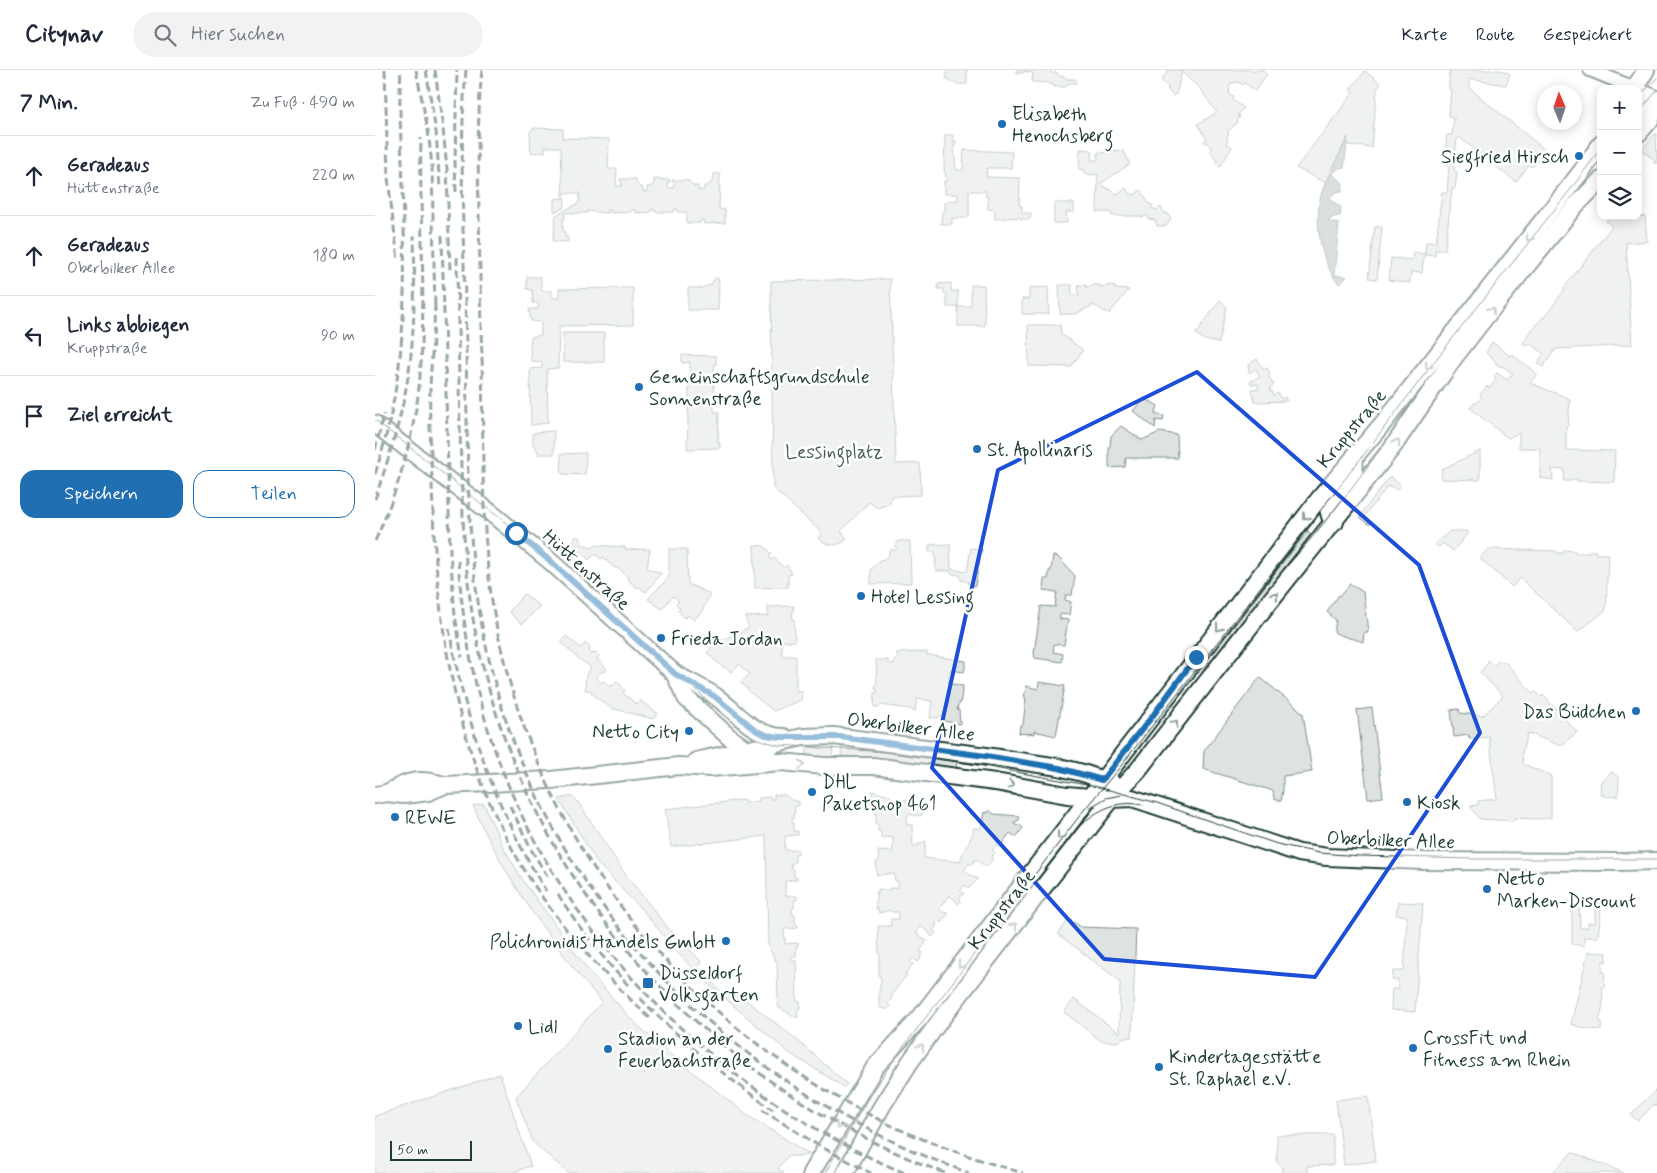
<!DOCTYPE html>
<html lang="de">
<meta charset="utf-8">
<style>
body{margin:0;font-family:Mynerve,sans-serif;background:#f2f2f3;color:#1f2937}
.controls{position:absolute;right:15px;top:15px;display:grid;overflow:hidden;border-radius:10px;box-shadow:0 2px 12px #0003}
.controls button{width:45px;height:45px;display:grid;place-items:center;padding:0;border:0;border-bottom:1px solid #e0e1e3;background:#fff;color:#1f2937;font:25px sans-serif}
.compass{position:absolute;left:1162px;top:15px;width:45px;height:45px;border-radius:50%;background:#fff;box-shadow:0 2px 12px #0003;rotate:358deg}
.scale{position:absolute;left:15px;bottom:12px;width:82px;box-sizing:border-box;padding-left:5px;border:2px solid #1f3d34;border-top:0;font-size:14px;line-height:18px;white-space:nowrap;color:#1f3d34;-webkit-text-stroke:4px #fff;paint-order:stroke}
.stop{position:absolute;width:15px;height:15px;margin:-11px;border:4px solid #1f6fb2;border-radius:50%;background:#fff}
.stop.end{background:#1f6fb2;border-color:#fff;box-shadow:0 1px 5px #0008}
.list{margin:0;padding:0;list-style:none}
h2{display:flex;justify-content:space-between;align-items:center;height:65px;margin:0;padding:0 20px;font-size:21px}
h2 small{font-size:16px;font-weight:400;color:#747a83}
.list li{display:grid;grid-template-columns:32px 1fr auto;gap:15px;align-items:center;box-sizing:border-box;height:80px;padding:0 20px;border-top:1px solid #e0e1e3}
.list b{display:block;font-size:19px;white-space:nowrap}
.list p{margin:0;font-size:16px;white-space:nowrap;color:#747a83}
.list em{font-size:16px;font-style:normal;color:#747a83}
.actions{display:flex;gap:10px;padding:15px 20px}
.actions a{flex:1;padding:11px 0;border:1px solid #1f6fb2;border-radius:15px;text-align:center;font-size:18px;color:#1f6fb2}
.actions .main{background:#1f6fb2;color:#fff}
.icon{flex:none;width:28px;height:28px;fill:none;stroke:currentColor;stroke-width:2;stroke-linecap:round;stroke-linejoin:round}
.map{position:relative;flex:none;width:1282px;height:1103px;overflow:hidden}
header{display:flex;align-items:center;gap:30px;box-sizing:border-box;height:70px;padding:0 25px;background:#fff;border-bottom:1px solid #e0e1e3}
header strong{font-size:24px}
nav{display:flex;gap:28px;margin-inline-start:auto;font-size:18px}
.search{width:350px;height:45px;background:#f2f2f3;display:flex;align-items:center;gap:12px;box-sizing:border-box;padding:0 18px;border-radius:28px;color:#747a83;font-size:19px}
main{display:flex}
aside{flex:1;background:#fff}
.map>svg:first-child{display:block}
.green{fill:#dee3e2;stroke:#7e908b}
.water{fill:#afbab7;stroke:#758883}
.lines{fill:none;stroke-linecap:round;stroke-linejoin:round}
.minor-casing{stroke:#1f3d34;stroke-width:16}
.major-casing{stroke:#1f3d34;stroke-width:20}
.minor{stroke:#fff;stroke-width:12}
.major{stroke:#fff;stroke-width:16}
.tram{stroke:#1f3d34;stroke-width:1}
.rail{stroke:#1f3d34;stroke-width:3;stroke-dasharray:8 4;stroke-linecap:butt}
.oneway{stroke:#8f9e9a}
.route{stroke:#1f6fb2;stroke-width:6}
.marked{fill:none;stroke:#1d4ed8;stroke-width:4;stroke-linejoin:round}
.poi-dot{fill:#1f6fb2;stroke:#fff;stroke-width:2}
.labels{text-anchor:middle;stroke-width:5;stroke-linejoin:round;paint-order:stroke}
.poi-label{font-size:19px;fill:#1f3d34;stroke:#fff;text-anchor:start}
.street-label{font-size:19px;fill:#1f3d34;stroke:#fff}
.park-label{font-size:19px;fill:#455e57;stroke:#fff}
</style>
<header>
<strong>Citynav</strong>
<div class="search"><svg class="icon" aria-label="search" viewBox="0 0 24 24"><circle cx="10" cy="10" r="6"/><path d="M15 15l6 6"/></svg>Hier suchen</div>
<nav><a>Karte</a><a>Route</a><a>Gespeichert</a></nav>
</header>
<main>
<aside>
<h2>7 Min.<small>Zu Fuß · 490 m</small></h2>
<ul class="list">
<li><svg class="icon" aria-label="ahead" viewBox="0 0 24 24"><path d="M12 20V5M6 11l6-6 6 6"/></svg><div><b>Geradeaus</b><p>Hüttenstraße</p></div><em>220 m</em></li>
<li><svg class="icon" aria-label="ahead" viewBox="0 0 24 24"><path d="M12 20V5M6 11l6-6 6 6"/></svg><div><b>Geradeaus</b><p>Oberbilker Allee</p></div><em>180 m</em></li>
<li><svg class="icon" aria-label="left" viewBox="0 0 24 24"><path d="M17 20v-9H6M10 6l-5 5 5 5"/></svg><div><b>Links abbiegen</b><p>Kruppstraße</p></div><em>90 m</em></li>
<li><svg class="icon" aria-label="arrive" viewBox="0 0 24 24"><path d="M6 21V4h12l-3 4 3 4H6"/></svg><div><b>Ziel erreicht</b></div></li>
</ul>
<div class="actions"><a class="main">Speichern</a><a>Teilen</a></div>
</aside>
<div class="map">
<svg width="1282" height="1103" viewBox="0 0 1282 1103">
<rect width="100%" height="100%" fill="#fff"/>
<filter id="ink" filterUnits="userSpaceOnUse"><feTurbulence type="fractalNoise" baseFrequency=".02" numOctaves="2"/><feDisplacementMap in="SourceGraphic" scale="10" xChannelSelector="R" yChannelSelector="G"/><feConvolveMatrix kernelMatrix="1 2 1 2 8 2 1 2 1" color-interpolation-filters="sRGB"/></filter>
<g filter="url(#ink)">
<!-- green -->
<g class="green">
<path d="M573,0H592V14H580V12H576L574,9H571Z"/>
<path d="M641,0H673L678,4L680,2L686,7L688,6L692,9H700L702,13H694L690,17H679V15L675,14L674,13L657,12L658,3L649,1L648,3H641Z"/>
<path d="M794,0H888L892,4L880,21L870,13L868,15L864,12L857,13L854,18L855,25L859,27L858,30L869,38L863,45L865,47L862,51L863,52L852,62L854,64L851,67L853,69L851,73L857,77L845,97L835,81L837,79L833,73H831L829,71L832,69L823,54L841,43V41L825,19L807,2L801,24L798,26L792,19L794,18L787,11V8L789,7Z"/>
<path d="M1076,0H1126L1135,4L1131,15L1094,9V18L1175,84L1171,82L1157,97L1154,95L1141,112L1085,68H1082L1079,101L1082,102L1080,118H1077L1070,180H1060V186L1049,185L1047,203L1036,202L1035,213L1014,210L1016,188L1037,190L1038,182L1050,184L1051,172H1061L1067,122H1072L1074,96L1069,95L1072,65H1077L1079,47L1074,46L1076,20L1074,19V5Z"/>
<path d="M990,1L1006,14L1002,19L997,78L973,75L972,68L951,113L921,98L978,23L975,20Z"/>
<path d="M158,58L188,59V68L234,69L233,99H242L241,116H247V111H245V109H261V113L265,117H267L268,122H272V117H275L279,114V109L295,110V112H293V118H299V113L297,110H313L319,116H323V121L329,120V116H333L338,110L339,104H345L344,139L350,140V153L329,154L328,150H325V153H312V142H303V139H299V142H280V140L276,139V142L260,143V140H256V142L236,143V140H232V143L212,141V143H190V149H188V161H190V167H193V172L178,171L181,145L204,133L205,123H189L190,137L179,142V129L188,128L186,77H170V82L156,83L155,62Z"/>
<path d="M1281,63L1282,93H1278L1280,90L1266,80Z"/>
<path d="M570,65H578V71H581V74L579,75L581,100H588L589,80L637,82L636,98H612L611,107L645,108L644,135L647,136V143H656L655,149H646L645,147L620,149V140L613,139V127H611V121H594V146L589,148H577V154H566L567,142L569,141V133H572V131L583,130V124H569V111L572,110L569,100Z"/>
<path d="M705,79L716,80L718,82L716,90H723V82L733,83V80L749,81L755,94L725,114L742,124L751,118L754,123L759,125L766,120L775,134L778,135L776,138L782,140L786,137L789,143H792L796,150L791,156H782L780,150L774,149L771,145L768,147L765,146H737L736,142H722L723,105L709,104V100L704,99Z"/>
<path d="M679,133H699V142H691L692,153H679Z"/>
<path d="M1263,143L1264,147L1270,146L1272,171L1251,173L1257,275L1181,279L1168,297L1162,293L1169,284L1154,273L1152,276L1148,273L1153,266L1152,265L1160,255H1161L1168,247L1169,248L1171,245L1190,219L1189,218L1237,156L1231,151L1235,146H1263Z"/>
<path d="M1000,157H1007L1002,209L994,208Z"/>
<path d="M152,207H166V219L168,221H177V228H184V219L258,218V255L184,256L183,298L172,299L173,353L156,355L155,299L167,298V292L156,291L155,272H156V267L166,265V252L156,251L154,239H163V233H158V220L152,219Z"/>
<path d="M340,208H343L344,212L343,240H313V218H328L330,216H335Z"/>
<path d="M515,209L521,394L545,393L546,425L516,426L514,434L502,438L494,432L466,461L472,469C462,478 453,476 443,468L447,463L398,418L396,211Z"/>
<path d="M576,213V221H583V237L596,236V215H609L610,256H583V237H572V224H569V219H563V214Z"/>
<path d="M684,215H697L698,216L696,218L697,225H704L703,215H711V217H716V215H725L726,217L739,215L740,219L754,220L734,244L719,235L700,244H685Z"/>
<path d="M673,217L674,244H647V229H654V218Z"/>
<path d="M845,230L852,237L844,273L830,270L821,264Z"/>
<path d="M653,255H685L686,264L708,280L696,297L654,296Z"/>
<rect x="188" y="263" width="41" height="29"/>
<path d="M1117,272L1135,286L1137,284L1162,304L1155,313L1195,329L1193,356H1191V380L1240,381L1239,412L1202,411V409H1197V411H1189L1190,400L1177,399L1178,410L1165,408V378H1144V363L1133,368L1095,338L1099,333L1101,334L1107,327L1105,325L1112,316L1114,318L1121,310L1119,307L1122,303L1132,310L1138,304L1129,297L1121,295V292L1111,283Z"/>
<path d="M307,285L341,286V295L339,296V342H344L343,373H345V378L312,379L315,292L307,293Z"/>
<path d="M882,289L889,299L892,298L895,303L893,305L899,315L895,318L899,325L903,323L907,329L910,327L912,331L880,332L877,319L884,318L883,314H876L875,312L885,306L881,299L874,303L873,295Z"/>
<path d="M769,327L774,332L775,331L783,336L780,344L789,346L788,351L781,350L780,358L758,341Z"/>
<path d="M746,356L767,370L785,362L802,365L803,388H751L750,397L734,398V377L735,376L736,366Z"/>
<path d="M179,361V384H163V380H160V376H158V363H162V362Z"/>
<path d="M1105,381V410L1066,409L1067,399Z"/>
<path d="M211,383L210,405L187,404L186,384Z"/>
<path d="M1015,407L1026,416L1023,419L1020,420L1013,416L990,446L996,451V454H994L986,448V444Z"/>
<path d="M933,461L937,465L935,467L938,470L839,594L836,591L841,585L838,582Z"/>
<path d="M1075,461H1091L1093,463L1078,481L1068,473L1064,477L1059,474C1064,469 1069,467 1075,461Z"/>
<path d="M199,467H205V474L214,476V478L219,477V475L250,477L251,480L275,479L272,498L286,503L271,522L264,517L262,518L252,509L253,507L244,499L238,497L228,487L226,489L220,484L214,490L198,475Z"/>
<path d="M524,471H535L536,513L496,514V500L506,489L508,490L515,484L513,482L517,479L520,481L522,479L519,476Z"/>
<path d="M575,474L576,499L592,502L596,478L607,479L600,516L593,514L594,512L586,510L585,505L576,504V501H561L560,482H554V475Z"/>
<path d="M379,475L389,476L397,484L394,487L397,490L399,488L409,498L412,495L417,504L413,505V517L380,518Z"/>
<path d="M294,479H312L313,514L335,524L327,541L319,550L313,545L310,548L303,541L305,538L301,534L304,531L298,526L287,539L273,529L294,507Z"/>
<path d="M1113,479L1182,481V483H1189V480L1200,481L1201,483H1214V481H1221V484H1233L1231,540L1203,562L1145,508L1137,517L1105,488Z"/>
<path d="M678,486L683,487L700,506L697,525H691L690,530L696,532L694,545L685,544V549L693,550L689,575L679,574L678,582L688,584L687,592L660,588L659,583L666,536L680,537L682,522L668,520L669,509H673L674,501L676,500Z"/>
<path d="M975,514L988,522L993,562H989L988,572C978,568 968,568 959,562L961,550L952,542L964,525L965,526Z"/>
<path d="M149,524L165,536L147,554L134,542Z"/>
<path d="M419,536L417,548L419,549L420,571H407V586H421V621H427L426,630L399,641L377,624L366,612L375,604L364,594L356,602L343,593L332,583L340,573L358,565L359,566L374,557L370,547L393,546V537Z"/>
<path d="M191,566L206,578L210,573L215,578L214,581L217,584L221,583L224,586L222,589L231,598V602L227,601L221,608L227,613L229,611L235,617L242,611L250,620L248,623L261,634L265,630L283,644L278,649L236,638L217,624L216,620H210L211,605L216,597L204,589L186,572Z"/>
<path d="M552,582V585L591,591L589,602L575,600L573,613L588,616L585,634H583L582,640H584L585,654L569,651V646H564L563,648H555L557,631L542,629L540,642L535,639L505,635L504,637H499L500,623H502V618H500V616L502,615L501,590H513V594H519V590L523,587V584L521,583Z"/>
<path d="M1113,590L1119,595L1124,590L1127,593L1129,591L1158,623L1160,621L1166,627L1168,625L1202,662L1186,676L1153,663L1147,683L1148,694L1176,706V748L1162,749L1139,748L1138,751L1105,749L1095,736L1103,735V731L1122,729L1114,667L1094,669V665L1079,667L1076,640L1084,639L1085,643L1108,646L1128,626L1105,602L1113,593Z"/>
<path d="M885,607L928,643L937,702L908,706V721L906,731L899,729L898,721L828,699L829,681Z"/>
<path d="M664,612L690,616L681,666L659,661V664L654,663L653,664L644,663L645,655H648L651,628H649L651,616L663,619Z"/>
<path d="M997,638L1008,727L993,729L982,640Z"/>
<path d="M458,675L457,691L401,686L400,683L432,685V676Z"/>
<path d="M467,676L583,688L581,698L510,688L466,686Z"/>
<path d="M1237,702L1244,708L1243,727L1228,726V724H1225L1226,711Z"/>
<path d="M497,721L515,726L516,729L534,730L535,736L550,738L546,746L533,744L531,755H537L538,777L551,771L549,788L585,792C588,779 597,770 599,758H606L609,742L613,743L614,740L619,744L644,746V750L638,753L642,756L644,754L648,758L641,767L635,763L624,777L621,775L617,780L620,783L616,787L618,789L611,797L601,789L596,795L594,793L589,800L600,808L601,807L603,809L594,818L590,815L585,821L589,823L584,829L586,831L583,834L581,831L574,825L564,839L569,843H573V844L566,853L563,850L560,854L562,855L558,860L561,863L557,867L555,865V863L545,856L541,863L552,871L545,881L548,883L545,887L546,888L543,892L538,888L535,891L538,894L530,904L532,905L516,925L517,928L513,934L515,936L512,940L504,937V920H505V913L506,912V907H504V890H505V885L504,884L503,856H516V849H524V842H517L516,840L504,843L503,839H501V823H503V819L515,820V818H523V811H520L519,803L502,805L501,792H504L503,781L518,782V768L510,767L508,770L506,768V761H503V755H501V733L498,730Z"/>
<path d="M399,725H410L416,730L424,732V735L420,736L419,748H417V752L419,753V761H423V765L410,766V780H423V784H420V792L416,794V798L419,799V807H422V810L410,811V826H422V830H419V838L417,839V845H420V855H423V858L409,859L410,874L423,873V876L421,877V886H416V890H421L422,932H425V938H423L422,948L403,937L402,891L400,890L393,875L391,766L296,777L290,739L369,730L370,733L384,731V728L395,727V729H399Z"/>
<path d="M198,726L205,735L250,804L294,859L326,891L323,897L352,928L359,921L421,969L472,1014L469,1017L413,982L331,912L302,882L269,842L223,794L184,729Z"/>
<path d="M109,734L127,775L149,812L216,904L258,951L291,981L372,1045L434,1084L428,1086H413L403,1098L409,1103H193L158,1072L141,1027L227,932C176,873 130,808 98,736Z"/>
<path d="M1218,831H1227L1223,867H1209V876L1197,874V836L1204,837L1205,858H1213V853H1220V835L1218,834Z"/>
<path d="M1023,832L1048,833L1040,942L1016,940L1017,919H1023V910H1017L1018,901H1029L1032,846L1021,845Z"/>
<path d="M694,849L706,857L761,859L757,967H749L742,972L726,971L689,942L699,929L744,963L745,911L683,864Z"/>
<path d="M1213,882L1232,883L1231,892L1228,891L1227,902H1230L1229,917H1227L1228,935L1224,951L1227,952L1226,960L1207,958L1196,954Z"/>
<path d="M125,1004L156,1096L136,1103H0V1046Z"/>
<path d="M1282,1019V1037L1279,1034L1263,1051L1256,1045Z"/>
<path d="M993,1026L1001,1091L969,1095L961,1030Z"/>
<path d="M902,1065H958V1095L932,1096V1103H907V1097L902,1092Z"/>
<path d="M1197,1082L1249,1103H1177Z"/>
</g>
<!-- water -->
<path class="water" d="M973,67L969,97L964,98L956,104L968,113L967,121L961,122L954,128L966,137L965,146L957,147L953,151L964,153L959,205L972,207L964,214C946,193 941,160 944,134C947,113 964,86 973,67Z"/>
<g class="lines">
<!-- minor casing -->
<g class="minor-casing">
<g id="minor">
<path d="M1215,0L1262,19"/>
<path d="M1263,19L1282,27"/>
</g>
</g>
<!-- major casing -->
<g class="major-casing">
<g id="major">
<path d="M1259,19L1271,0"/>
<path d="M1263,22L1268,31L1263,42"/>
<path d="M1263,64L1275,50L1282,37"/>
<path d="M0,354L116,443L175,491L299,603L311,628L353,666L371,679L398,690"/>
<path d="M960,452L955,446L953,438L979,404L980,385"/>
<path d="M300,604C313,611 328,618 340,626C364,643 377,666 409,667"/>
<path d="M321,691L428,667L459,666L611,686L684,697L708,703L737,713"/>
<path d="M12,723C34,710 45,708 69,715"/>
<path d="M0,725L12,723L28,725L38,724L53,722L70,715L176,710L304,696L335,698L406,692L449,696H498L620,712L692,725L737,729L757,728L912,779L924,783L952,787L1048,791L1244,792L1282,791"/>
<path d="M436,1103L500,997L544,949L944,429L1009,352L1206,102L1226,74"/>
<path d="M470,1103L507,1036L535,992L566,949L739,726L763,700L887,541L1017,378L1078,289L1112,245L1200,136L1226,110"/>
</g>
</g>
<!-- minor -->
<use href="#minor" class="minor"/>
<!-- major -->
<use href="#major" class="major"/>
<!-- tram -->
<g class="tram">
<path d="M1263,28L1282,8"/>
<path d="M1263,43L1282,21"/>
<path d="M0,350L169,483L363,658L382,669L403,675L526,683L608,696L723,717L779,732L902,774L944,783L985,786L1096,789H1282"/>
<path d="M899,511C952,452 1000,390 1044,323"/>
<path d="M714,738L731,728L746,725"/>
<path d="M700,761C719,741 740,729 768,735"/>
<path d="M450,1103L498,1020L523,984L709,740L745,697L980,396L1059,292L1199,115L1226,78"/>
</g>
<!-- rail -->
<g class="rail">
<path d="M10,0L13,108L23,191"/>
<path d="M41,0L53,60L57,96L60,241"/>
<path d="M51,0L61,62L65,118"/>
<path d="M60,0L68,59L72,99L75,201"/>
<path d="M91,0C83,93 90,187 91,279C93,377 90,476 110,571C161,825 355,1018 594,1103"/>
<path d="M107,0C102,48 103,95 104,143C105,191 105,239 107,286C109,376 104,471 122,559C165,776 309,954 507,1051C552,1073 600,1089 648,1103"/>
<path d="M81,122L80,92L82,0"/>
<path d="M67,165L75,481L80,545L87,587"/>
<path d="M82,187C83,257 84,327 86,396C88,453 90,509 101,565C150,815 334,1015 570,1103"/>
<path d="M60,234C59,262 56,291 55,320C54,350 56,380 57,410C60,549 79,692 157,812C189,862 234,910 277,950"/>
<path d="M0,380L9,344"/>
<path d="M0,404C32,306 31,220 28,118C27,79 23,39 26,0"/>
<path d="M0,429C16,382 31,334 36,284C40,245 40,205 39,166"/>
<path d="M0,471C21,425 36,376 43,326C53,241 44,154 46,68"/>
<path d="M83,490C88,560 100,628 125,694C192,875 353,1030 530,1103"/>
<path d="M74,558C90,652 121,740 171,821"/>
<path d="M135,736L157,781L174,809"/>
<path d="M183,824C203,857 227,887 253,915"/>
<path d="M265,928C305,970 351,1007 398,1040"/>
<path d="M387,1040L441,1074L496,1103"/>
</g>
</g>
<!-- one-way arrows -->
<defs><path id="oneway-chevron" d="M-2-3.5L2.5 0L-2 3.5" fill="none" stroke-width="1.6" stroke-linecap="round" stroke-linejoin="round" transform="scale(1.25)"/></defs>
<g class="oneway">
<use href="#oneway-chevron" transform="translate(1154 168) rotate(128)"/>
<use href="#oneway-chevron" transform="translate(1117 240) rotate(-51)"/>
<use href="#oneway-chevron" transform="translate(1053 296) rotate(128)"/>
<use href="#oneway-chevron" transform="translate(1022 372) rotate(-55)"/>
<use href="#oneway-chevron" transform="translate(931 447) rotate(128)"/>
<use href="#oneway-chevron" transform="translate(900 525) rotate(-51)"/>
<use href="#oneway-chevron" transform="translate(844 558) rotate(128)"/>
<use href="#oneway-chevron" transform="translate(800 653) rotate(-50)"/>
<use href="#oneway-chevron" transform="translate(427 695) rotate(5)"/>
<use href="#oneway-chevron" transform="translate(636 715) rotate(10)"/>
<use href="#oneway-chevron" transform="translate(685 766) rotate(127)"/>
<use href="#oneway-chevron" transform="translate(639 856) rotate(-52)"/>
<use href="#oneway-chevron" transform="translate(586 895) rotate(128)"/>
<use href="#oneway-chevron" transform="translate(546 977) rotate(-54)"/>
<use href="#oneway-chevron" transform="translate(464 1056) rotate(121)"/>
</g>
</g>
<g class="lines" filter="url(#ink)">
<!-- route -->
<path class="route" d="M141,463L175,491L300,604L339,626L382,661L391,665L405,667H465L611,686L684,698L727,710L779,644L821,587"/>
</g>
<!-- marked area -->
<path d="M0 0H1282V1103H0ZM822,302L1044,495L1105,663L940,907L729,889L557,698L623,400Z" fill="#fff" fill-opacity=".55" fill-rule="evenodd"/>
<path class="marked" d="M822,302L1044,495L1105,663L940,907L729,889L557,698L623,400Z"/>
<!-- markers -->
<g class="poi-dot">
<circle cx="627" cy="54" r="5"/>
<circle cx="1204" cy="86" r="5"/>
<circle cx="264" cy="317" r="5"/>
<circle cx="602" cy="379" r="5"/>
<circle cx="486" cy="526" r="5"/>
<circle cx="286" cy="568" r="5"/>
<circle cx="1261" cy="641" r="5"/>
<circle cx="314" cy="661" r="5"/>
<circle cx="437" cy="722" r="5"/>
<circle cx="1032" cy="732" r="5"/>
<circle cx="20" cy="747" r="5"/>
<circle cx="1112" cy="819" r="5"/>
<circle cx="351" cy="871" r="5"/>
<rect x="267" y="907" width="12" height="12" rx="2.5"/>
<circle cx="143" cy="956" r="5"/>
<circle cx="1038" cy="978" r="5"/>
<circle cx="233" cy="979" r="5"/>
<circle cx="784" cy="997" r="5"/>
</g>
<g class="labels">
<!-- poi labels -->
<g class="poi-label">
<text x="637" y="50">Elisabeth<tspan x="637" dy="22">Henochsberg</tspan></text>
<text x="1194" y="93" text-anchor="end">Siegfried Hirsch</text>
<text x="274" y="313">Gemeinschaftsgrundschule<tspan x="274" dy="22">Sonnenstraße</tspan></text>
<text x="612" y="386">St. Apollinaris</text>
<text x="496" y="533">Hotel Lessing</text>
<text x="296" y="575">Frieda Jordan</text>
<text x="1251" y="648" text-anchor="end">Das Büdchen</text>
<text x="304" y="668" text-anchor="end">Netto City</text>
<text x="447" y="718">DHL<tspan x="447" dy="22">Paketshop 461</tspan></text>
<text x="1042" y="739">Kiosk</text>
<text x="30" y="754">REWE</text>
<text x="1122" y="815">Netto<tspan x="1122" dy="22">Marken-Discount</tspan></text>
<text x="341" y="878" text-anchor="end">Polichronidis Handels GmbH</text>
<text x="284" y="909">Düsseldorf<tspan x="284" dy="22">Volksgarten</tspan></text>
<text x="153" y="963">Lidl</text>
<text x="1048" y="974">CrossFit und<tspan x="1048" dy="22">Fitness am Rhein</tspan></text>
<text x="243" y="975">Stadion an der<tspan x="243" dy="22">Feuerbachstraße</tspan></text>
<text x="794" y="993">Kindertagesstätte<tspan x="794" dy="22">St. Raphael e.V.</tspan></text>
</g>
<!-- street labels -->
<g class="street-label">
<text transform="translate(976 358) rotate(-50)" y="7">Kruppstraße</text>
<text transform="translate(212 499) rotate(42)" y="7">Hüttenstraße</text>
<text transform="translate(536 656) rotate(7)" y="7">Oberbilker Allee</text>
<text transform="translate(1016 769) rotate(2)" y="7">Oberbilker Allee</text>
<text transform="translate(626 839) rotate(-52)" y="7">Kruppstraße</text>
</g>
<!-- park labels -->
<g class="park-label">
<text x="459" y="388">Lessingplatz</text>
</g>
</g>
</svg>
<div class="controls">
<button>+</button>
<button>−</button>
<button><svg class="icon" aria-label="layers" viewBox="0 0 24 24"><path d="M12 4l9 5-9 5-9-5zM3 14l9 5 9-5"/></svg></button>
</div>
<svg class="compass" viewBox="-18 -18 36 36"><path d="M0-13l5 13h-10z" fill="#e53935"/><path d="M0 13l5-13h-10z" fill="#747a83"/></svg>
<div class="scale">50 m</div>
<div class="stop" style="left:141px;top:463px"></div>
<div class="stop end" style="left:821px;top:587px"></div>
</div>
</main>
